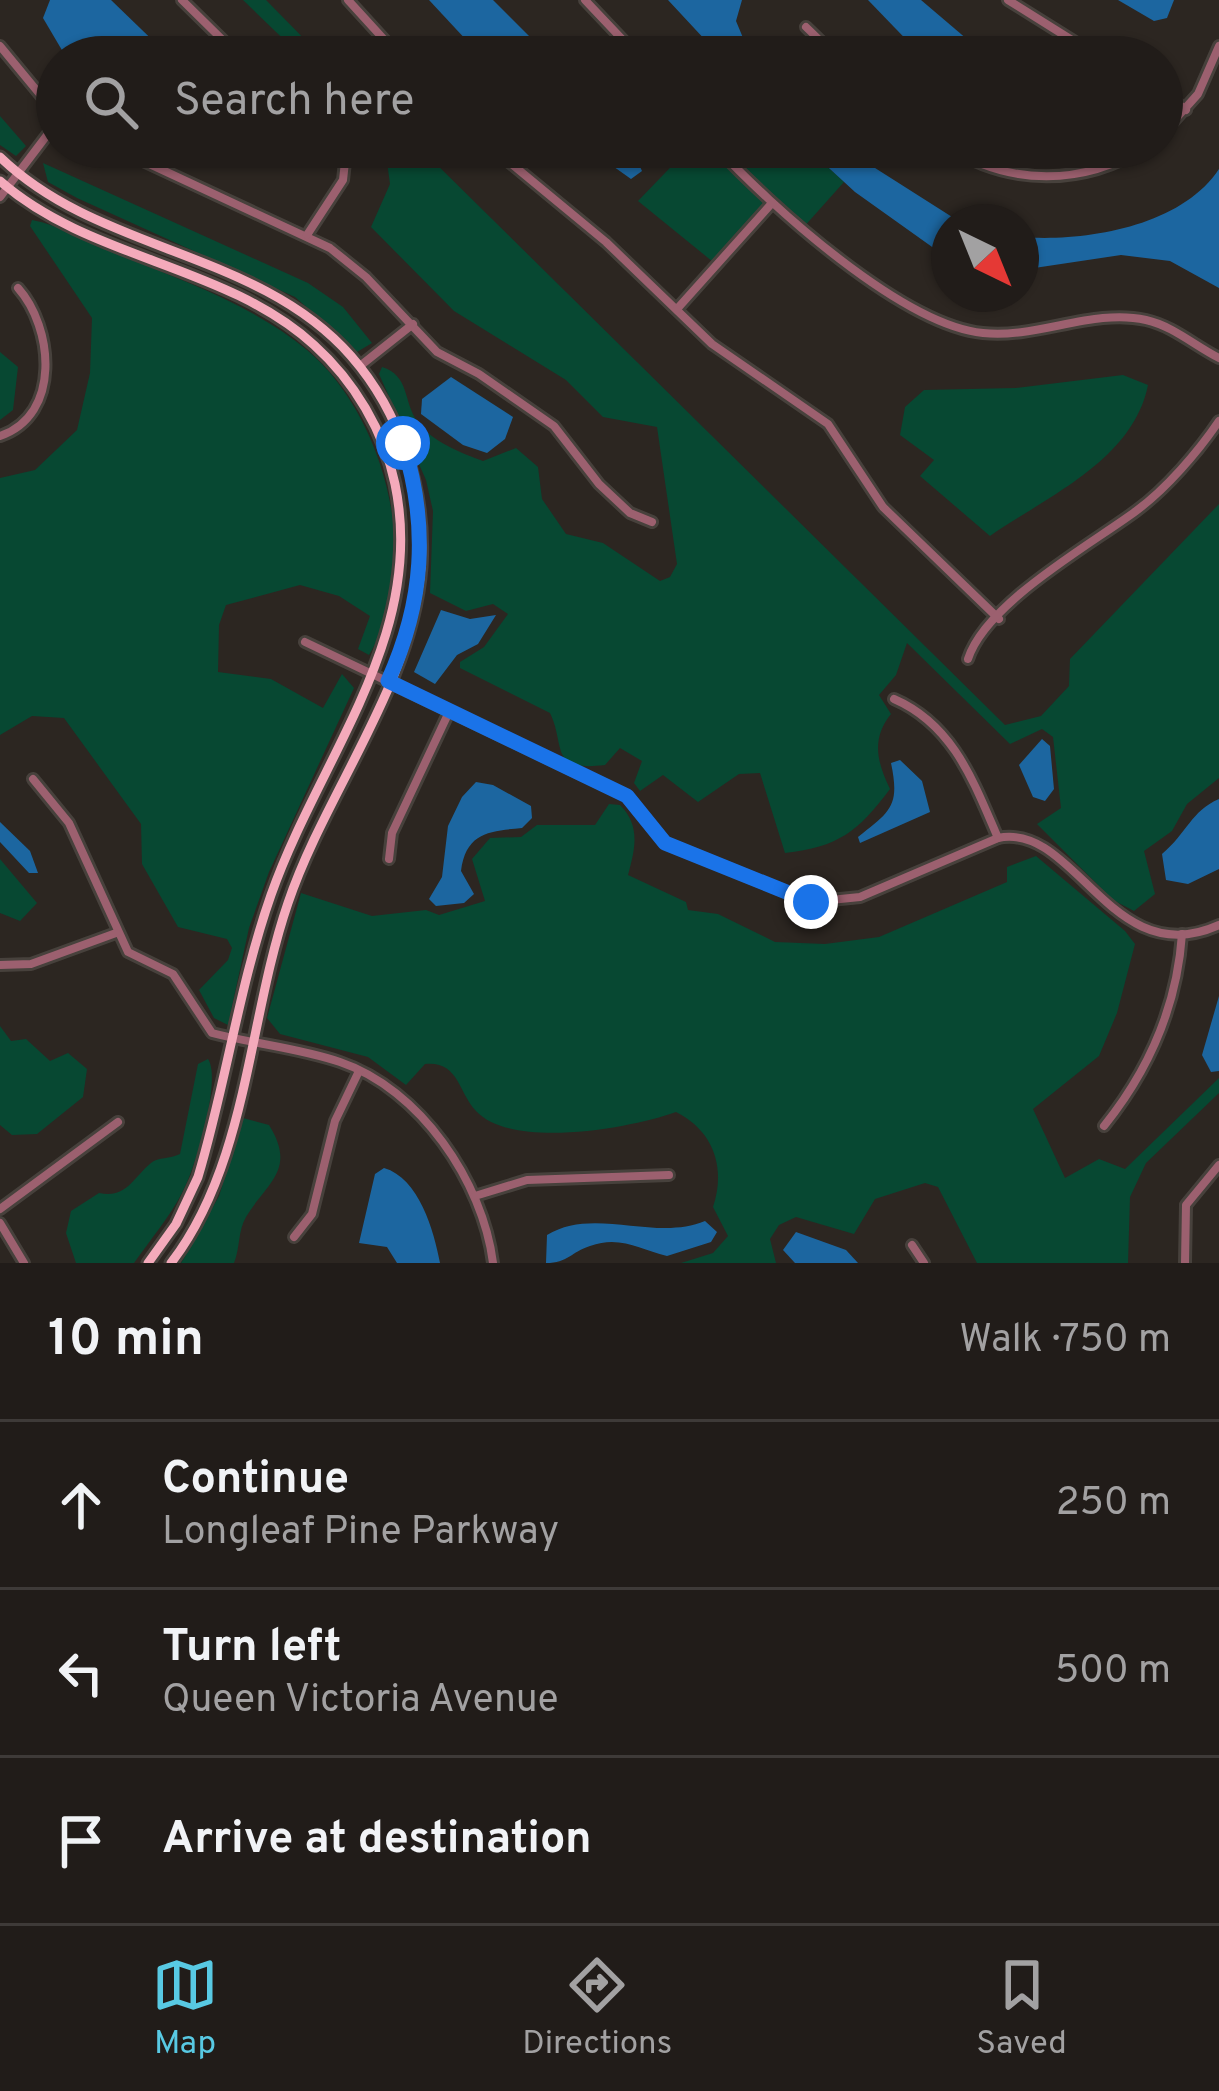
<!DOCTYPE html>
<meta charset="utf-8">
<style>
body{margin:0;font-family:Overpass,sans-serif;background:#292522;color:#f1f3f6}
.compass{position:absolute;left:931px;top:204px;width:108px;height:108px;border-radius:50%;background:#211c19;box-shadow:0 3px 9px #0004;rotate:137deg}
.stop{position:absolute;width:36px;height:36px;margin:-27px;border:9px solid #1a73e8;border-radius:50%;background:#fff}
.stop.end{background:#1a73e8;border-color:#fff;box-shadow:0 3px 12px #0008}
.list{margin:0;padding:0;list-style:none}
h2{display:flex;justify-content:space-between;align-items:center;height:156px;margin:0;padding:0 48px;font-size:51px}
h2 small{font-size:39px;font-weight:400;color:#a2a1a2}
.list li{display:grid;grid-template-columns:78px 1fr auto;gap:36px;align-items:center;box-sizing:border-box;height:168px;padding:0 48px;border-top:3px solid #3e3a38}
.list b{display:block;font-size:45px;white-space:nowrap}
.list p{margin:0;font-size:39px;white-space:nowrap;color:#a2a1a2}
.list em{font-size:39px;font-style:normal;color:#a2a1a2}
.icon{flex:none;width:66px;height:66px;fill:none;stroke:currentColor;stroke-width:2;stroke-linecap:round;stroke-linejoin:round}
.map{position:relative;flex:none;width:1219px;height:1263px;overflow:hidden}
.search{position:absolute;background:#211c19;box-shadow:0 3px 9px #0004;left:36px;right:36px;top:36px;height:132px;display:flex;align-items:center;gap:30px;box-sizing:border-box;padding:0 42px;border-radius:66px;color:#a2a1a2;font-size:45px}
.sheet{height:660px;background:#211c19}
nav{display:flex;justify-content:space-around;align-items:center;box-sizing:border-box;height:168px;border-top:3px solid #3e3a38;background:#211c19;font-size:33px;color:#a2a1a2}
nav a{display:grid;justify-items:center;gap:6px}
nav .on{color:#58c9e3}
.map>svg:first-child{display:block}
.green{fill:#074832}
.water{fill:#1c66a0}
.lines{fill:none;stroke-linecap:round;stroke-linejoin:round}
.minor-casing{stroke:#47413c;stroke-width:14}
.major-casing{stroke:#47413c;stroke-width:15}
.minor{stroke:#9c606f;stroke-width:8}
.major{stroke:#f4aabb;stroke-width:9}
.route{stroke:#1a73e8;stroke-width:15}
</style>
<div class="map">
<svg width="1219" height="1263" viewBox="0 0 1219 1263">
<rect width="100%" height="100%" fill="#2c2621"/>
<!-- green -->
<g class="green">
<path d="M243,0H266L322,57H302Z"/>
<path d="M0,116L26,146L16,156L0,145Z"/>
<path d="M385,147H419L1005,725L1041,716L1069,686L1070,659L1219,504V778L1187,804L1172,831L1144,851L1155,894L1134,911L1113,900L1037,824L1061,808L1053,737L1042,729L1010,744L907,643L896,675L879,695L891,714C871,739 877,762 890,789C858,832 838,847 785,853L760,773L739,774L698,802L663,775L640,791L634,783L642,761L620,748L605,765C548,772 566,746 550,713L460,668V662L484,647L508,614L493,604L466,611L430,593L433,511L426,480L379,374L382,367C410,376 403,401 417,421C429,440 463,454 483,461L516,448L538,467L542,499L566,534L603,543L660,581L670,577L677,564L657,427L603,417L566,380L454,311L371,227L390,184Z"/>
<path d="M690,147H806L844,182L802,229L773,204L718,266L638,201Z"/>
<path d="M43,163L308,283L343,307L372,343L357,352L295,297L77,198L48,182Z"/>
<path d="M32,220C59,225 85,240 110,251C176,278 252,304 307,350C385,415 425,566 369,655L358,649L370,616L339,596L300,585L226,605L219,625L218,672L271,679L323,708L342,674L354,688L269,872L249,928L228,1025L214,1018L199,990L228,960L232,948L227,939L178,927L142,864L141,824L64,718L32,716L0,735V478L35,470L77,430L90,373L92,318L30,226Z"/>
<path d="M0,352L18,367L13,410L0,420Z"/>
<path d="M1123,375L1148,385C1133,460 1048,496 990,536L920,476L934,460L900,435L905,407L924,390L1015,388Z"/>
<path d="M609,804L620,805C641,826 635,849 628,875L686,902L688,910L718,914L775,942L825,944L879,937L1007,882V867L1036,856L1125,931L1135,944L1117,1013L1099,1056L1033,1109L1065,1178L1099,1159L1125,1169L1219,1078V1093L1146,1163L1130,1197L1128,1263H977L938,1187L925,1183L875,1199L854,1234L796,1217L779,1225L770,1239L776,1263H681L713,1253L728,1236L713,1207C726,1168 714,1131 676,1112C632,1128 512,1150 476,1111C458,1092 459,1061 425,1064L406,1085L368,1057L280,1034L267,1018L301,893L372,916L426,910L439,915L485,901L472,859L490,838L521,837L537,825H595Z"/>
<path d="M0,859L37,903L20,921L0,913Z"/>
<path d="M0,1026L11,1041L26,1039L50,1061L68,1053L87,1069L83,1097L37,1134L12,1135L0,1125Z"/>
<path d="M208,1059C222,1079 195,1171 182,1193C169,1218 150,1240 134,1263H76L66,1233L71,1211L99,1193C126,1199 133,1178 151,1163C158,1157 170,1159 180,1154L198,1064Z"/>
<path d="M243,1118L269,1125C297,1170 267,1182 246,1217C238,1230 240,1249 234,1263H181L219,1196Z"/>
</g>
<!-- water -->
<g class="water">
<path d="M50,0H111L170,57H66L43,18Z"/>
<path d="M429,0H493L550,57H482Z"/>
<path d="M668,0H742L736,21L751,57H721Z"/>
<path d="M868,0H921L988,57H923Z"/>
<path d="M1118,0H1174L1167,18L1154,21Z"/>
<path d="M586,147H631L642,171L631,179Z"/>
<path d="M806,147H842L960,222H949V259L855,192Z"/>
<path d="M1219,169V288L1170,261L1121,255L1021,270V237C1084,242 1181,227 1219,169Z"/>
<path d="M451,377L513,417L505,439L487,453L463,445L421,414L422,399Z"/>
<path d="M441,610L470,619L496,615L478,644L457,655L435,684L414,672Z"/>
<path d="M1042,739L1050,746L1054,789L1045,801L1033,797L1019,765Z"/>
<path d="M900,760L922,781L930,812L860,843L858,837C891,811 900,806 891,763Z"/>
<path d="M476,782L493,785L531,806L532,818L522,828C490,831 466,832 461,871L474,894L464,903L436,906L429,899L442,877L448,826L462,797Z"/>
<path d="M1219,799V869L1188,884L1166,880L1162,854C1187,833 1191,811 1219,799Z"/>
<path d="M0,822L30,851L38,873H29L0,842Z"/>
<path d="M1219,996V1071L1211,1072L1202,1055Z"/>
<path d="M384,1168C419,1178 434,1231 440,1263H397L387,1247L359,1243L375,1174Z"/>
<path d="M705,1221L717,1232L711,1242L667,1256C640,1250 621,1235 590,1246C571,1252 568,1263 546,1263L547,1235C593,1206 656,1242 705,1221Z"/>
<path d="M796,1232L846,1250L858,1263H795L783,1250Z"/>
</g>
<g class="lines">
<!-- minor casing -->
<g class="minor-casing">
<g id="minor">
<path d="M182,0L240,57"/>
<path d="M348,0L400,57"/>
<path d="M585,0L639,57"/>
<path d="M1008,0L1099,57"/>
<path d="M806,27L837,57"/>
<path d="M0,46L57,115"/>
<path d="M1162,91L1186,110"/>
<path d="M1162,134L1198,94L1219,46"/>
<path d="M113,147L330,248L366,277L437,352L479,374L554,426L599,484L630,513L652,522"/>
<path d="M491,147L606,242L712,344L828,424L883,507L999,619"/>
<path d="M716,147C771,206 902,325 983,333C1037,339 1093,308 1146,320C1173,326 1195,346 1219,358"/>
<path d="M949,147C1009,186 1084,186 1145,147"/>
<path d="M0,197L57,122"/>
<path d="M307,235L343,180L345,162L332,147"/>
<path d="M677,309L772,203"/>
<path d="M360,366L413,324"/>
<path d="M0,436C62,415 53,327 18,288"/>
<path d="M305,642L627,796L665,843L811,902L860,897L998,838C1076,822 1111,974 1219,925"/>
<path d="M968,659C986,603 1090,545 1136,511C1166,489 1198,452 1219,421"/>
<path d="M894,699C954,725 974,783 998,838"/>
<path d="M33,779L69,823L128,952L173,974L212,1033C254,1044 299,1048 340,1062C420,1089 483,1182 493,1263"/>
<path d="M389,859L392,833L449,712"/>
<path d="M0,965L31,964L116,933"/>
<path d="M1104,1126C1149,1070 1177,1007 1182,934"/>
<path d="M475,1196L527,1180L669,1175"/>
<path d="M0,1209L118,1122"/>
<path d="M0,1223L24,1263"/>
<path d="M294,1237L312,1214L335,1121L359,1071"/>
<path d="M912,1245L924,1263"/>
<path d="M1185,1263L1186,1205L1219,1165"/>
</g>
</g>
<!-- major casing -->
<g class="major-casing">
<g id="major">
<path d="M0,157C99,253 258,250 351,356C401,413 426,492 421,567C412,686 326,791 288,903C248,1019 248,1163 171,1263"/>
<path d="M0,181C90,260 225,264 314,345C354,381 384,431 395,484C427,636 319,758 271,895C239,986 226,1084 198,1177L176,1224L148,1263"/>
</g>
</g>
<!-- minor -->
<use href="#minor" class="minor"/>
<!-- major -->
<use href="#major" class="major"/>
</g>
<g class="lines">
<!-- route -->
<path class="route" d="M403,443C429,526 424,602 388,681L627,796L665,843L811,902"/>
</g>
</svg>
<svg class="compass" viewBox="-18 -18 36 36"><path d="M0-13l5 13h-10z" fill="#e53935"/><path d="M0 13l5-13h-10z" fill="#a2a1a2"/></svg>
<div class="stop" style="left:403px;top:443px"></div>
<div class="stop end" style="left:811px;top:902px"></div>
<div class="search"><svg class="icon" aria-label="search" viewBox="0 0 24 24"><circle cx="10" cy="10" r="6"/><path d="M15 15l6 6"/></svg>Search here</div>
</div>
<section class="sheet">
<h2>10 min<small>Walk · 750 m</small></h2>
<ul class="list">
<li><svg class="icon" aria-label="ahead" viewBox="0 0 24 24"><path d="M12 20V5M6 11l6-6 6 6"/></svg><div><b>Continue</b><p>Longleaf Pine Parkway</p></div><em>250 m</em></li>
<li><svg class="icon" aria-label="left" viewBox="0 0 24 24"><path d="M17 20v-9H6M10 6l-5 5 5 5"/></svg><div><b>Turn left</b><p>Queen Victoria Avenue</p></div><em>500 m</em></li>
<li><svg class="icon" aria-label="arrive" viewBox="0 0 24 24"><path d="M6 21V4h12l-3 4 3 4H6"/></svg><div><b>Arrive at destination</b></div></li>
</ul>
</section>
<nav>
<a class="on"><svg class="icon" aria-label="map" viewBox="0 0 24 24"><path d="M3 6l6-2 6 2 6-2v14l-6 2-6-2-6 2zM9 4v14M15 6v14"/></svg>Map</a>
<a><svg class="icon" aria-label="directions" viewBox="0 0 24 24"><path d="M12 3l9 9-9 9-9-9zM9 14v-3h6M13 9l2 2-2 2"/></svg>Directions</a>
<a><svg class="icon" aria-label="saved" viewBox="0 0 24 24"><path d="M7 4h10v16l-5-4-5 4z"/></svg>Saved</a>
</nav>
